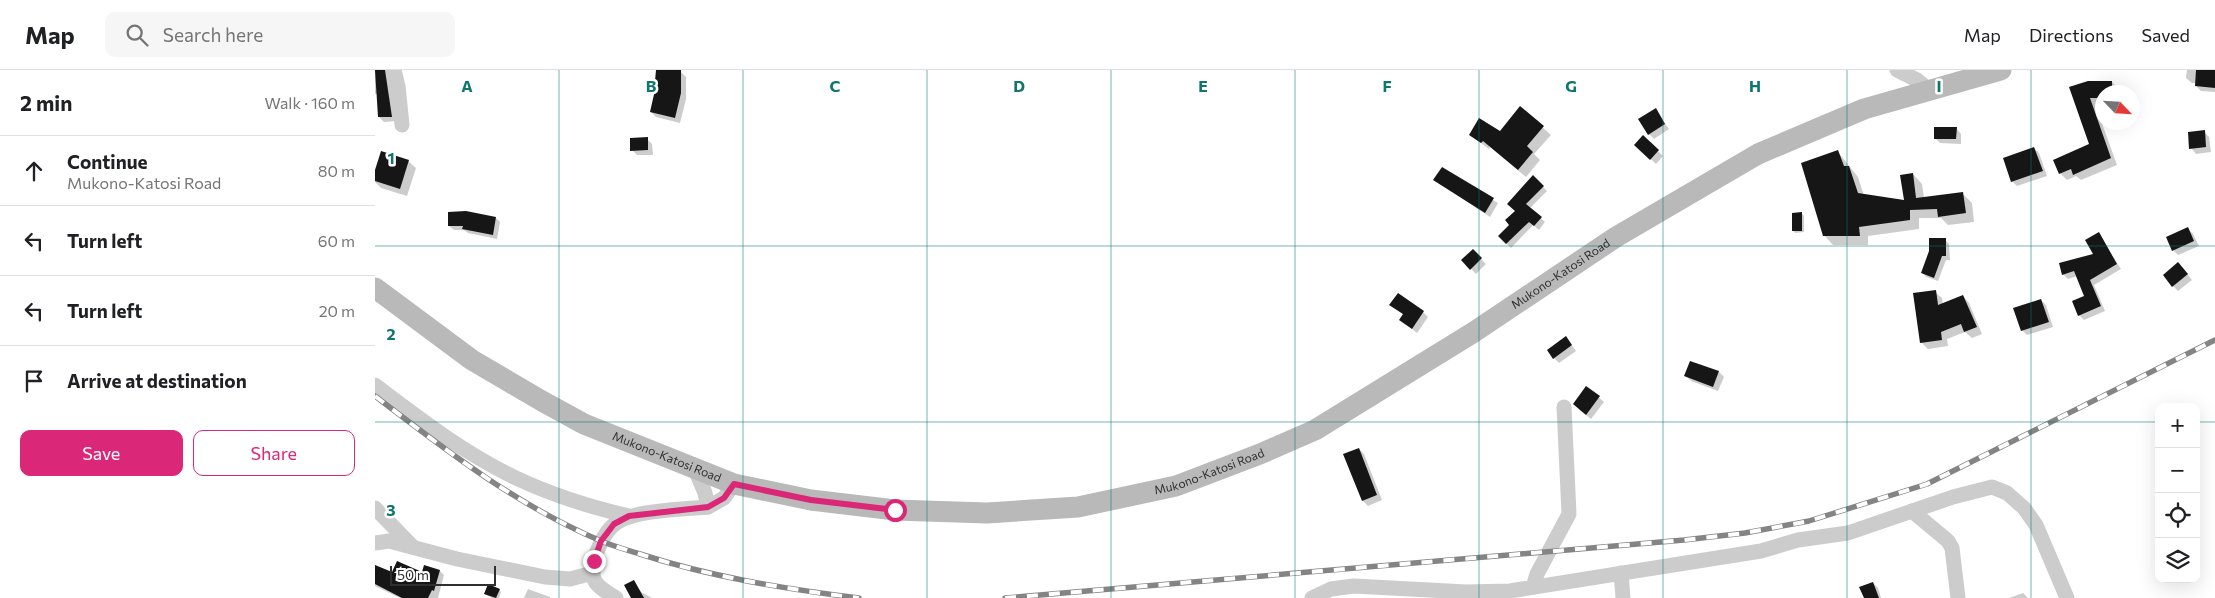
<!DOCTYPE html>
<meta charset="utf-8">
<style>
body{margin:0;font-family:Commissioner,sans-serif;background:#f6f6f6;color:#202124}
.controls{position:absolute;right:15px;bottom:15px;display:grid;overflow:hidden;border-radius:10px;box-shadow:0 5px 20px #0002}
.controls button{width:45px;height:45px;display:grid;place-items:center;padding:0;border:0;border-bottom:1px solid #e0e0e0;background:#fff;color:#202124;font:25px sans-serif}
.compass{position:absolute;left:1720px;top:15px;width:45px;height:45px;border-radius:50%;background:#fff;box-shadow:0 5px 20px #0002;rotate:115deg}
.scale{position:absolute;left:15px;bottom:12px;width:106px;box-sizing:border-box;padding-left:5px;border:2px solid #2f2f2f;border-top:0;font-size:14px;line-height:18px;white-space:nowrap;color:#2f2f2f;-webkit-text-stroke:4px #fff;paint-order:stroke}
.stop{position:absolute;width:15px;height:15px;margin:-11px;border:4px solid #db2777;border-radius:50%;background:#fff}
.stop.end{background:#db2777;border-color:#fff;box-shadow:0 1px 5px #0008}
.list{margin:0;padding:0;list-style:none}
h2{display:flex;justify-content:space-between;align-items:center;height:65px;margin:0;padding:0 20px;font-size:21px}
h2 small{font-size:16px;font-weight:400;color:#757577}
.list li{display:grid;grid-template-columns:32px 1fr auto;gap:15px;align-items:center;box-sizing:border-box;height:70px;padding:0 20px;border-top:1px solid #e0e0e0}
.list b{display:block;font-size:19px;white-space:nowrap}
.list p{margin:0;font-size:16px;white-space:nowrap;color:#757577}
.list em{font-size:16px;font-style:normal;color:#757577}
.actions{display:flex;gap:10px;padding:15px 20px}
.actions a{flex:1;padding:11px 0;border:1px solid #db2777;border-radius:10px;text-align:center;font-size:18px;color:#db2777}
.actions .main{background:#db2777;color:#fff}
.icon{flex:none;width:28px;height:28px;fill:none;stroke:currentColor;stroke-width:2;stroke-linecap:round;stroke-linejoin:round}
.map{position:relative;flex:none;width:1840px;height:528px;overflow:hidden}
header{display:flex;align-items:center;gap:30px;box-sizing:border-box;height:70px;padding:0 25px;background:#fff;border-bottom:1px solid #e0e0e0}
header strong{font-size:24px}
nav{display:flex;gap:28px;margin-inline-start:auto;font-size:18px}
.search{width:350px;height:45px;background:#f6f6f6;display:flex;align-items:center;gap:12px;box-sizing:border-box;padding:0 18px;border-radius:10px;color:#757577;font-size:19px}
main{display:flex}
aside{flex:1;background:#fff}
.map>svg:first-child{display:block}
.shadow{fill:#0003}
.building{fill:#161616}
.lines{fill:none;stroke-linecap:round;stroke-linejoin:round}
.minor{stroke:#ccc;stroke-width:15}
.secondary{stroke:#b9b9b9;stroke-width:21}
.rail-casing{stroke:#848484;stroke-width:5.5}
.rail{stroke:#fff;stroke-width:4;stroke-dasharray:11;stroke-linecap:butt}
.route{stroke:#db2777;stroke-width:6}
.grid{fill:none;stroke:#0f766e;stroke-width:1;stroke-opacity:0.55}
.labels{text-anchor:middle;stroke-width:5;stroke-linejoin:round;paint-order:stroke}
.street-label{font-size:12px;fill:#2f2f2f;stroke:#fff}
.grid-label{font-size:16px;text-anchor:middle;font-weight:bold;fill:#0f766e;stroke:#fff;stroke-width:5;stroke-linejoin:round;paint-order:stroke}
</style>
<header>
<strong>Map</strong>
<div class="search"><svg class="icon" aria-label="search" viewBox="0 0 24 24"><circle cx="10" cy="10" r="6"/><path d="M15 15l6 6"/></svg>Search here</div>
<nav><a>Map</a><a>Directions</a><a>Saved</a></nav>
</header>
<main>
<aside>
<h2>2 min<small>Walk · 160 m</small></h2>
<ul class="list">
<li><svg class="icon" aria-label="ahead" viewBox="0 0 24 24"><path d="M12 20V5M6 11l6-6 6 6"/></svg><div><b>Continue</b><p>Mukono-Katosi Road</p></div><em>80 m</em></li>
<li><svg class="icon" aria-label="left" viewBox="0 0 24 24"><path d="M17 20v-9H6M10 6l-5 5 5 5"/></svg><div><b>Turn left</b></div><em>60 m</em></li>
<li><svg class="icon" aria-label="left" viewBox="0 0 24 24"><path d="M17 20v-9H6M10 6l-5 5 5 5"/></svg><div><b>Turn left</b></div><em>20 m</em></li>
<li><svg class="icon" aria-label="arrive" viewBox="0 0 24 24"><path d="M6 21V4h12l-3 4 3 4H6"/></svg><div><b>Arrive at destination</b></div></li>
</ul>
<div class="actions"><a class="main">Save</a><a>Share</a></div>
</aside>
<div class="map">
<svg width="1840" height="528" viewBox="0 0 1840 528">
<rect width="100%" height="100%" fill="#fff"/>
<!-- shadow -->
<g class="shadow">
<path d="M0,0H12L15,3L21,51L9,52L4,47L3,24H0Z"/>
<path d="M282,0L306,2L311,7V29L305,53L281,47L276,42L283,12L281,11Z"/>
<path d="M1812,0H1840V22L1826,21L1821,16V13H1817L1811,8Z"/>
<path d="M1737,12L1743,18V22H1728V34H1720L1742,95L1706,110L1701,106L1692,110L1685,103L1716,75L1695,18Z"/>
<path d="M1146,38L1176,65L1159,84L1165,90L1151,107L1115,77L1114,79L1095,65L1125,62Z"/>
<path d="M1280,40L1294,59L1279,69L1274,64Z"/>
<path d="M1581,58L1586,64V74L1565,73L1560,68Z"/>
<path d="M1829,62L1834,67L1836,82L1821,84L1816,78Z"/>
<path d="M1268,67L1288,86L1281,94L1261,75Z"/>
<path d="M272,69L277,74L278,85H262L257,80Z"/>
<path d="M1659,78L1664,83L1672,106L1642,116L1637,111Z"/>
<path d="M1463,82L1483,107L1489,126L1530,132L1538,104L1547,114L1549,128L1588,124L1597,133L1599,152L1573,155L1566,148H1544V159L1493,166V175H1458L1449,165Z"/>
<path d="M33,91L41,98L32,126L6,118L0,112V104Z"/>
<path d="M1067,99L1123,133L1115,147L1060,110Z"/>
<path d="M1158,107L1172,121L1155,138L1170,152L1164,160L1158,155L1136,178L1124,166L1136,155Z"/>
<path d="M1427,144L1429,146V162L1420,163L1418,160Z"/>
<path d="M121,148L125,152L122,169L93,163L89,160H79L74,156Z"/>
<path d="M1813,159L1818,164L1824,176L1803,185L1798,180Z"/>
<path d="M1723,164L1746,199L1719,215L1730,241L1709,250L1704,245L1711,226L1702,206L1693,209L1688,204L1720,185Z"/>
<path d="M1570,170L1574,174L1575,190H1571L1563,211L1551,207L1547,202L1555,182Z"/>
<path d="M1098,181L1111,194L1101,204L1088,190Z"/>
<path d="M1808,199L1817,210L1803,221L1798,216Z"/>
<path d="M1560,222L1567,228L1568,234L1588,226L1594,233L1607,264L1597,268L1590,262L1572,269L1573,276L1553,279L1546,272Z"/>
<path d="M1666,230L1671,235L1678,257L1652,265L1647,260Z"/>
<path d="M1016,235L1048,242L1053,247L1042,263L1026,250L1029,245Z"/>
<path d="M1191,268L1201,281L1184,293L1179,288Z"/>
<path d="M1344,302L1349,307L1343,321L1316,311L1311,306Z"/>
<path d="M1212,317L1229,332L1216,349L1204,339Z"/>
<path d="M984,379L989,384L1007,430L993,436L988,431Z"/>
<path d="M0,496L18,503H48L65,501L69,505L63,528H25L0,516Z"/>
<path d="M259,511L266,522L277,528H257Z"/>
<path d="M1498,513L1503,518L1506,528H1490Z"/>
<path d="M153,519L175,527V528H149Z"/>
<path d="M124,520L126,522L124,528H117L110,524Z"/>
<path d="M1648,523L1653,528H1634Z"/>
</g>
<!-- building -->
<g class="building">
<path d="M0,0H10L17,47H3Z"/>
<path d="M281,0H306V23L300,48L275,42L282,11H280Z"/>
<path d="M1821,0H1840V18L1820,16Z"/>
<path d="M1713,11H1737V22H1728V28H1715L1736,88L1698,105L1696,99L1684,104L1678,90L1714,74L1694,17Z"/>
<path d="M1145,36L1169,56L1152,76L1158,82L1143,100L1108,71L1106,73L1094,65L1104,48L1125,61Z"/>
<path d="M1281,38L1290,54L1273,65L1263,49Z"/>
<path d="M1559,57H1582L1581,69H1559Z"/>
<path d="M1830,60L1831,77L1814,79L1813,62Z"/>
<path d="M1268,65L1284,80L1275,90L1259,75Z"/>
<path d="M273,67V80L255,81V68Z"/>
<path d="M1659,77L1668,101L1636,112L1628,88Z"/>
<path d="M1463,80L1469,96H1474L1483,123L1529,130L1525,105L1538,103L1541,128L1588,122L1591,143L1563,147L1562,139L1535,140V150L1484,157L1485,166H1448L1426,93Z"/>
<path d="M6,81L34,90L25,119L0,111V100Z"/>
<path d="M1067,97L1119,128L1110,143L1058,110Z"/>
<path d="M1158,105L1169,116L1151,134L1167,147L1159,156L1154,152L1131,174L1123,166L1134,155L1130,150L1140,141L1132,134Z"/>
<path d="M91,141L121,147L118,165L87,159L88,156H73V142Z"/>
<path d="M1427,142V161H1417V143Z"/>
<path d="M1813,157L1819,171L1797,181L1791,167Z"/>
<path d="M1724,162L1742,194L1715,210L1726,236L1703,246L1697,231L1709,226L1699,201L1687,205L1684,193L1718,184L1710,170Z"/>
<path d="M1554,168H1571V186H1567L1559,208L1546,203L1554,181Z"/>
<path d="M1098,179L1107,188L1095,200L1086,190Z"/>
<path d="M1803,192L1813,204L1797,217L1788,205Z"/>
<path d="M1561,220L1563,235L1588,225L1602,257L1589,262L1586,254L1566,262L1567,270L1545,273L1538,223Z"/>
<path d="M1023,223L1049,241L1037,259L1024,250L1028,244L1014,235Z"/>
<path d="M1666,229L1674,252L1646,261L1638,238Z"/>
<path d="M1191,266L1197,275L1178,289L1172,280Z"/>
<path d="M1315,291L1344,301L1338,317L1309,306Z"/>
<path d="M1211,316L1225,326L1211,345L1198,334Z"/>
<path d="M984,378L1002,425L987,431L968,384Z"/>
<path d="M22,491L47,502L49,495L65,500L59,521L57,520L53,528H27L0,514V495L17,502Z"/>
<path d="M259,510L269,528H256L249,515Z"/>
<path d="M1498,512L1504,528H1489L1484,517Z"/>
<path d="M113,514L125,519L121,528L109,524Z"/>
</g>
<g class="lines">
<!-- minor -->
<g class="minor">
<path d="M19,0L23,16L27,55"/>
<path d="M1522,0L1542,10L1554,20"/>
<path d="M0,315C45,349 90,384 141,408C177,425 215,437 254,446"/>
<path d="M333,437L349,428L359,414"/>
<path d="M0,438L38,477"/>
<path d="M1537,441L1573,471L1577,478L1583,528"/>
<path d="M0,473L14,471L82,489L170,507L195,509L218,503"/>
<path d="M1246,503L1248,528"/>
<path d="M1158,517L1162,504L1194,444L1189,337"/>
<path d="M241,528C225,518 213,513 219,490C223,478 230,461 240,454C258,440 310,439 333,437L330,423L320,399"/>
<path d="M937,528L956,519L979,516L1091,522L1135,521L1386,481L1423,470L1473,463L1578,427L1617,417L1632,423L1649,438L1661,455L1692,528"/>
</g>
<!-- secondary -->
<path class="secondary" id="s1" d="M0,218L97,290L167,331L209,354L359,414L436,430L520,440L612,443L703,437L801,416L885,384L940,360L1099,262L1241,167L1383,84L1489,39L1626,0"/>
<!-- rail casing -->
<g class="rail-casing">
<g id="rail">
<path d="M0,326C72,381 141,435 226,471C238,476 252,480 265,484C336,507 410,519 484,528"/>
<path d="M630,528L1309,470L1370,463L1434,451L1552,414L1840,270"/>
</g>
</g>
<!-- rail -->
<use href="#rail" class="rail"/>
</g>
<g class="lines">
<!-- route -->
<path class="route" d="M219,491L226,471L239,454L254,446L333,437L349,428L359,414L436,430L520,440"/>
</g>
<!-- grid -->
<path class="grid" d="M184,0V528M368,0V528M552,0V528M736,0V528M920,0V528M1104,0V528M1288,0V528M1472,0V528M1656,0V528M0,176H1840M0,352H1784M1821,352H1840"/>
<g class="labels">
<!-- street labels -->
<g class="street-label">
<text dy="4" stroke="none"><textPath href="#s1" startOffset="1299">Mukono-Katosi Road</textPath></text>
<text dy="4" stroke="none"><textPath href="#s1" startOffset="339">Mukono-Katosi Road</textPath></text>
<text dy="4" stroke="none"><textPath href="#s1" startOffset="894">Mukono-Katosi Road</textPath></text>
</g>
</g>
<g class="grid-label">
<text x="92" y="22">A</text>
<text x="276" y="22">B</text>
<text x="460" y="22">C</text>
<text x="644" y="22">D</text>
<text x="828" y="22">E</text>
<text x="1012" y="22">F</text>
<text x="1196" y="22">G</text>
<text x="1380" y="22">H</text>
<text x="1564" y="22">I</text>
<text x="16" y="94">1</text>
<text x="16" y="270">2</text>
<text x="16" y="446">3</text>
</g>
</svg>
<div class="controls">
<button>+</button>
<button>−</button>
<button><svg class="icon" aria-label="locate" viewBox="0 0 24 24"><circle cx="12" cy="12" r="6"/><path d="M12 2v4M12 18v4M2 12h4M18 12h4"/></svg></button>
<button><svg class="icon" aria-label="layers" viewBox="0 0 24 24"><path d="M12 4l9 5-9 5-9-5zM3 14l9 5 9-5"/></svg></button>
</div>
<svg class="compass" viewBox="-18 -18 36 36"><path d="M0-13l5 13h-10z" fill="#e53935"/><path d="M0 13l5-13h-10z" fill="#757577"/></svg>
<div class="scale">50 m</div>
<div class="stop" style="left:520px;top:440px"></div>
<div class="stop end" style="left:219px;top:491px"></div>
</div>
</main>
